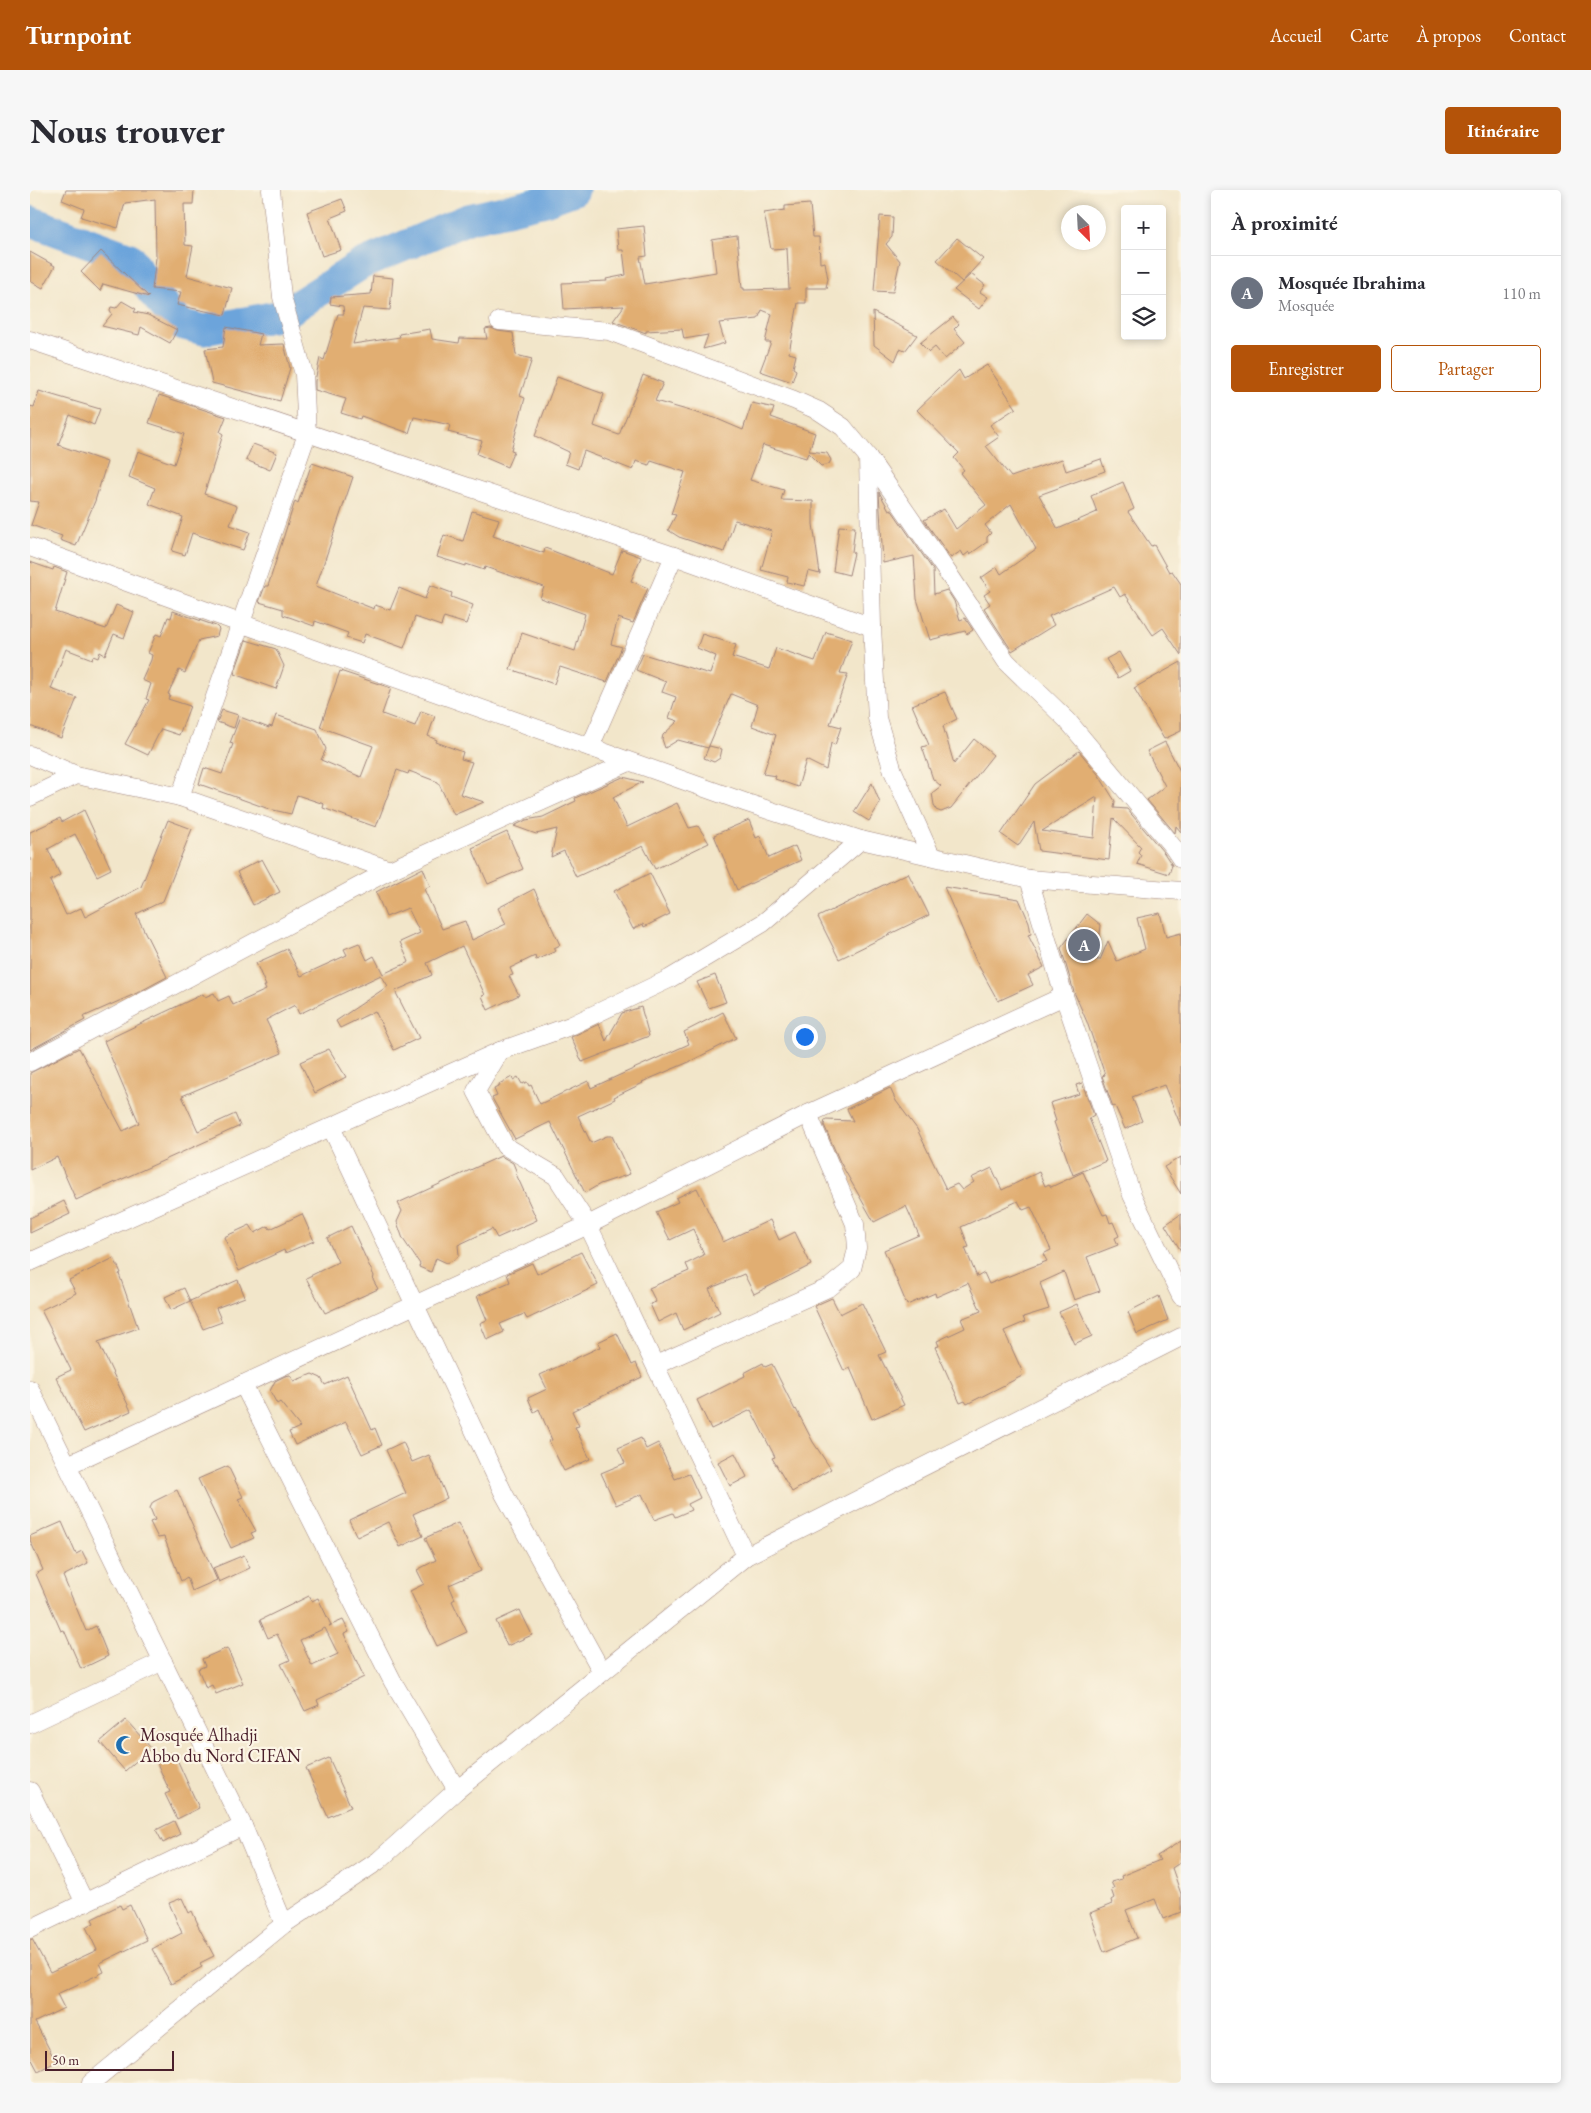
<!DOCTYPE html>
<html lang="fr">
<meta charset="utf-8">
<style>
body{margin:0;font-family:"EB Garamond",serif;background:#f7f7f7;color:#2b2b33}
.controls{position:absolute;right:15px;top:15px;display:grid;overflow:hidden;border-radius:5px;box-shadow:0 2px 8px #0003}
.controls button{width:45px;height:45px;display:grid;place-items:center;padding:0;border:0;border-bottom:1px solid #e1e1e2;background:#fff;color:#2b2b33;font:25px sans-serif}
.compass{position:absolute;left:1031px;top:15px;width:45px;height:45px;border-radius:50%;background:#fff;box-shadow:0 2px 8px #0003;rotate:156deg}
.scale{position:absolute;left:15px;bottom:12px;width:129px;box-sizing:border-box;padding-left:5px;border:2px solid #4a1f2b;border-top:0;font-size:14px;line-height:18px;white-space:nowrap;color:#4a1f2b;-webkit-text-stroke:4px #fcf5e5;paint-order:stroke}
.you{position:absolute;left:774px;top:846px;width:18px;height:18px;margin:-12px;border:4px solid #fff;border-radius:50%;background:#1a73e8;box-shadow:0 0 0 8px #1a73e833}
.badge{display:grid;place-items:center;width:32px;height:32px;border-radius:50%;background:#b45309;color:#fff;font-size:16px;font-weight:700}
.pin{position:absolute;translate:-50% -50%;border:2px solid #fff;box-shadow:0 1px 5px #0006}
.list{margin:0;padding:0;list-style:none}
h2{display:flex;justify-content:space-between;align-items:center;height:65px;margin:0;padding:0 20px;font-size:21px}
h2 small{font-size:16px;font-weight:400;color:#7c7c81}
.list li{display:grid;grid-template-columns:32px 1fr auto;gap:15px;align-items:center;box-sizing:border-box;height:75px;padding:0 20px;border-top:1px solid #e1e1e2}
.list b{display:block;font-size:19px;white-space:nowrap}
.list p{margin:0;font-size:16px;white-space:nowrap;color:#7c7c81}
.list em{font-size:16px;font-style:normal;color:#7c7c81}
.actions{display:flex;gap:10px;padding:15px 20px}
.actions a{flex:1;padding:11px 0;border:1px solid #b45309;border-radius:5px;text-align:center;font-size:18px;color:#b45309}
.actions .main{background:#b45309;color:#fff}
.icon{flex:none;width:28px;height:28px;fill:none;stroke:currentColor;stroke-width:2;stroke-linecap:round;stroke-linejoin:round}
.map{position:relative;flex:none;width:1151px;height:1893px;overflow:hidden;border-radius:5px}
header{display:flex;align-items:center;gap:30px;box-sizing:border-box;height:70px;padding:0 25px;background:#b45309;color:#fff}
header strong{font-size:24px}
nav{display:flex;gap:28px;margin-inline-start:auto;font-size:18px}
.intro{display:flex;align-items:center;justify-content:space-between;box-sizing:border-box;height:120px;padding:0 30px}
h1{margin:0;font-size:35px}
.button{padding:12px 22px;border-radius:5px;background:#b45309;color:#fff;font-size:18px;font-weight:700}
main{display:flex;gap:30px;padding:0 30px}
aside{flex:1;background:#fff;border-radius:5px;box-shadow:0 2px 8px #0003}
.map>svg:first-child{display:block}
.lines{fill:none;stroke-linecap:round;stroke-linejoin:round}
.river{stroke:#6ca4db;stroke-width:31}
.building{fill:#e1ae72;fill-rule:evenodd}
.minor-casing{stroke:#9e827a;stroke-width:19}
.minor{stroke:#fff;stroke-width:18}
.labels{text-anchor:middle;stroke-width:4.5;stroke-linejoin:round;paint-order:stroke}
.poi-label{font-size:18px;fill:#4a1f2b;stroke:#fcf5e5;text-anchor:start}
</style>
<header>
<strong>Turnpoint</strong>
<nav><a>Accueil</a><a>Carte</a><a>À propos</a><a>Contact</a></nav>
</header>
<div class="intro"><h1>Nous trouver</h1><a class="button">Itinéraire</a></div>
<main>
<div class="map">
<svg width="1151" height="1893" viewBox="0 0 1151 1893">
<rect width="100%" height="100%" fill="#fcf5e5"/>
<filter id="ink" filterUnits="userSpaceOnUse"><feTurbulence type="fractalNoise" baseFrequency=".02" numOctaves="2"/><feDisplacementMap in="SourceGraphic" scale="10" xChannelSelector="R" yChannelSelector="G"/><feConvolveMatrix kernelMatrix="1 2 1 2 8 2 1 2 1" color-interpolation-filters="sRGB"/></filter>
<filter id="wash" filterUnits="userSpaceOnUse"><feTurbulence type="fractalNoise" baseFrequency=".0096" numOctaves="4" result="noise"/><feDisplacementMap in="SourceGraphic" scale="20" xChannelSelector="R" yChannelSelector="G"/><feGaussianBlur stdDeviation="1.12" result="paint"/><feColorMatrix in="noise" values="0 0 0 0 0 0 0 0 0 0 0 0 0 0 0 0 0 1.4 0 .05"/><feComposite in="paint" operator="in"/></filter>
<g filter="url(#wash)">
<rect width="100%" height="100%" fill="#f2e6ca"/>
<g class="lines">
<!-- river -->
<path class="river" d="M0,31L100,68L122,102L150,134L174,140L252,125L332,74L438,29L512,12L544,0"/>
</g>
<g id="blocks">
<!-- building -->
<g class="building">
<path d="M36,0H164L163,14H154L155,55L163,56L157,86L202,98L195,125L147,115L151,102L122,99L126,68L125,9L95,13L88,38L51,27L54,19L32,10Z"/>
<path d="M312,9L317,21L300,28L311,60L292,66L277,22Z"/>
<path d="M780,14L783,47H789L790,73L795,72L798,89L796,97L798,98H776V113H768L759,163L766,165L763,178L766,180L762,192L730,181L741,152H735L742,124L732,120L728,129L689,133L695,153L673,159L678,145L654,149L652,139L616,141V143L583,131L594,116L534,119L532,93L577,91L576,89L596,85L593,60H588L586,39L614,36L617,66L610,67L615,94L686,82L682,50L707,46L712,98H714V100L759,99L757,58L741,59L734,23L755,20V16Z"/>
<path d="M850,26L863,27L862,47L856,54L870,71L863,102L844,101Z"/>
<path d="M927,48L953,69L932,92L907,70Z"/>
<path d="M71,61L119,107L73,94L70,101L51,82Z"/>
<path d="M0,62L25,76L13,98L0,91Z"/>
<path d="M941,84L955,95L950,102L958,107L949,119L924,100Z"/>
<path d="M343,86L363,88L360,120L333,118L323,154L370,147L369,144L400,139L402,149L429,153L430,148L457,149L455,139L461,138L468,141L483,143L486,165L502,169L490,206L495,208L481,260L484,261L477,277L447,264L452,251L418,242L420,235L384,227L379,243L331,226L330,229L311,223L316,209L285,200V191L290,168L294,170L308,124H314L313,116L300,114L301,107L341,104Z"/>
<path d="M92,111L106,119L104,122L118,125L147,140L140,153L111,137L109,145L72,136L82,124L80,120L81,117L86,118Z"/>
<path d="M843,122L887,145L875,161L870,159L865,171L844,155Z"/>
<path d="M923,127L929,134L924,139L935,152L915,169L905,157L899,162L890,153Z"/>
<path d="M196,137L231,144L228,155L254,154L260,178L250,211L182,193L175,159L193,157Z"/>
<path d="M957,175L986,218L960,235L969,247L956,256L981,287L1032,269L1036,281L1071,269L1075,281L1009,305L1028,339L1067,322L1061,306L1093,292L1104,319L1098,322L1121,356L1124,355L1139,382L1142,381L1151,394V465L1133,438L1123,445L1095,404L1090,407L1084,397L1019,426L1024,435L982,461L954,418L960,414L954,405L960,401L951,388L967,377L971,384L1006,359L981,314L955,335L961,343L957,347V352L940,364L939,362L934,366L931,361L921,368L894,330L914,319L926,339L956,315L930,283L934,280L924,268L929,263L887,220L929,180L934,189Z"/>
<path d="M613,185L633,193L625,211L685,228L713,240L722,213L744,218L741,227L785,243L779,261L797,263L801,270L799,274L791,276L778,263L776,268L733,255L720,290L754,300L751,310L783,311V334L790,384L778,381L774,396L757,392L758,387L731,380L742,341L705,330L694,362L649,347L638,340L646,325L641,324L655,282L621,271L619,275L606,271L603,280L554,261L548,279L535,274L539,262L505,246L527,187L574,204L564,236L589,245Z"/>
<path d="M9,201L70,219L64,235L40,225L28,255L77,272L65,311L46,356L30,350L32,346L1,335L9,312L0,311V216L4,217Z"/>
<path d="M129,205L196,227L190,242L193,244L188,261L174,304L207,316L200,335L220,342L213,360L162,343L155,365L142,361L153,327L119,314L125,298L99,287L108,261L144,274L154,244L119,233Z"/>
<path d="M223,254L247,263L240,280L216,270Z"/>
<path d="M282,273L323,287L286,396L344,419L345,415L360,420L369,398L395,409L400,395L422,403L421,407L443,415L436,434L414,427L411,436L385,427L374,458L335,444L332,453L316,448L318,443L285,431L284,436L262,428L253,425V419L229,412L235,396H238L265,311L268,313Z"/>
<path d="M849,302L859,320L861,319L903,380L904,404L917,400L924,411L930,430L935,428L943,440L937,444L935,441L900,450L887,409L884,366L853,373Z"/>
<path d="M442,321L469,329L463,346L514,363L515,358L582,384L592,360L611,367L601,391L618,398L603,433L588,428L581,454L592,457L577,492L530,477L524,494L480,479L492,443L545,461L555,424L510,408L514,397L455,377L454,380L436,374V376L407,367L414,345L433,351Z"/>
<path d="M809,336L825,337L822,362L824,363L819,385L803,381Z"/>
<path d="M0,372L23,380L24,377L37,382L25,422L76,439L86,415L104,422L94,448L84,444L75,465L70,462L68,468L63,466L62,469L36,459L21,499L47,508L31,548L0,536Z"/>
<path d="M143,421L186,436L189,439L187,446L169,450L155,483L149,480L138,504L140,505L138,509L160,516L149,545L131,539L118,565L95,554L119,510L116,509L121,494L112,490L121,470L122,465L118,463L126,444L131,446L138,427L141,428Z"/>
<path d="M796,442L822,450L810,483L818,484L800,534L811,537L805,555L801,553L796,580L776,570L768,597L745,589L746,586L733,584L746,545L722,536L728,515L701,504L678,558L648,550L635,558L632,549L633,545L648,531L639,528L646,507L632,502L636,492L606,480L613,464L680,484L686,466L667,458L672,444L706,455L702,467L739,479L746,458L785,471Z"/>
<path d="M216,450L246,459L254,476L246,499L204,484Z"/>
<path d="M1089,462L1100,481L1088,488L1076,469Z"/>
<path d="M1151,472V541L1134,549L1104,498Z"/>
<path d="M310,481L361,498L352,524L385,536L391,521L405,526L398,546L407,550L406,552L433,562L431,569L442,572L430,604L454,612L424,625L408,592L379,581L378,584L367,580L346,637L293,618L294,614L267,605L261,624L239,619L169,594L174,578L192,584L203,554L200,553L210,527L239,538V536L242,537L246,525L287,539L296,559L291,570L331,587L343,556L290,537Z"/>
<path d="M915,502L927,529L913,536L924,574L944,549L963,565L921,618L911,622L906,620L904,615L902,603L911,596L903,589L892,557L899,555L882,515Z"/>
<path d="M192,520L208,525L204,538L187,532Z"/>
<path d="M1135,552L1151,583V642L1146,636L1145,643L1117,610L1135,596L1117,561Z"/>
<path d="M679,556L692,559L690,568L684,572L674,568Z"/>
<path d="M1049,561L1068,584L1085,611L1084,618L1097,619L1134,663L1142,675L1139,684L1107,674L1111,665L1108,662L1111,657L1083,628L1079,670L1009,661L1004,632L988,656L971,644L1005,594ZM1067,607L1064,648L1012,641Z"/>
<path d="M593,587L613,592L583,607L597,637L647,613L659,638L668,636L679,653L625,679L613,656L546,687L534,661L521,667L527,639L506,644L484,636L496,630L513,627L546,611L545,608Z"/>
<path d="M842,593L850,613L839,631L824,622Z"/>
<path d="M54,620L81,679L67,686L45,644L18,659L30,685L20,691L36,725L51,718L55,727L111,697L138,630L162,639L133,711L106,724L137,787L107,803L53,827L55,830L0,860V642L30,628L32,632Z"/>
<path d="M719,630L726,648L730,646L739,668L765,656L771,670L707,700L684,645Z"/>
<path d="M477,642L493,679L458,694L442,658Z"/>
<path d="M232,669L250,702L223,715L207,682Z"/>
<path d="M393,678L400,696L394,699L412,739L435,731L442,750L476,734L468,718L504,699L530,755L524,758L526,761L506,770L505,766L480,778L483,785L479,786L489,805L458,820L452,806L455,805L432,756L397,773L402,785L365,801L389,848L364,860L345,821L310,838L306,831L358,796L351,785L269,824L265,815L236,830L252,863L152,906L168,941L205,924L210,936L46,1010L27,967L0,980V883L49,858L93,941L109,933L74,851L173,804L175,807L184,803L188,811L199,806L203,815L236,800L234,796H236L226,773L257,759L271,786L317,765L314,759L329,753L337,770L344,766L353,784L379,772L370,752L390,743L378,718L356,727L346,702Z"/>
<path d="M620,683L640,724L614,737L613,734L603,739L584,701Z"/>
<path d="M878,683L899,725L809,769L788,727Z"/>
<path d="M914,697L989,709L999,732L1001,744L998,745L1014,777L998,785L1003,795L968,811L946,771Z"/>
<path d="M1130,723L1136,747L1151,743V936L1134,895L1102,907L1112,931L1095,939L1085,916L1083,917L1072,886L1075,885L1072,876L1057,832L1044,802L1031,758L1057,724L1071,735L1067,770H1070L1078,751L1087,771L1115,759L1107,728Z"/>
<path d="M685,785L696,812L679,818L667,792Z"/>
<path d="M611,817L619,846L552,872L541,847L569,834L576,851L592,823Z"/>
<path d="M693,822L706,848L659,872L612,892L613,893L584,907L585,909L548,926L561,953L577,946H582L600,984L570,994L555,1003L520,932L485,949L462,908L467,906L464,899L470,896L469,894L482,887L483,890L488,887L492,894L497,892L499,896L501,895L510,914L558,891L561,898L659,854L654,842Z"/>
<path d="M299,859L316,887L285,903L270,872Z"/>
<path d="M1052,893L1064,925L1059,928L1076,971L1043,985L1024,932L1026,931L1020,913L1049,904L1046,895Z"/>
<path d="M860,898L866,911L887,939L916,999L927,994L932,1000L944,992L941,988L962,978L972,1000L1009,982L1015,996L1019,994L1021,997L1053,982L1073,1025L1077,1024L1080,1033L1083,1032L1089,1046L1085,1048L1088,1055L1057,1067L1070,1101L1044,1110L1034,1082L1010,1093L1019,1119L993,1127L995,1132L974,1141L992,1181L991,1182L992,1186L937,1214L935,1211L930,1213L905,1157L909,1156L907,1151L935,1138L931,1129L951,1121L938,1093L906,1107L905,1103L877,1115L854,1060L889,1045L876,1016L844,1032L810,972L794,935L795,930L823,931L817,919ZM988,1011L993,1020L1001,1017L1021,1060L1013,1064L1017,1071L959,1094L954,1083L947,1087L935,1058L939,1057L931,1037Z"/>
<path d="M471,966L483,973L487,983L486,984L507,1030L467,1048L462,1039L428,1055L429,1065L426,1069L417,1073L406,1068L401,1082L389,1077L390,1074L373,1049L367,1032L372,1021L368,1013Z"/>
<path d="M1151,967V1004L1134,977Z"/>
<path d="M667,998L693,1052L740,1030L749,1050L765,1042L781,1075L724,1104L714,1084L679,1099L690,1122L653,1140L646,1123L628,1132L620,1114L626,1112L619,1098L659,1081L656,1074L674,1065L663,1039L640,1050L626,1022L648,1012L646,1008Z"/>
<path d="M34,1011L40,1024L0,1043V1028Z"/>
<path d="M272,1024L284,1051L255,1063L254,1060L209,1081L194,1047L220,1035L225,1043L238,1036L240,1039Z"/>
<path d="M1151,1024V1061L1135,1035Z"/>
<path d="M321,1036L344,1086L343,1090L348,1099L295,1123L276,1088L308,1072L297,1048Z"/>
<path d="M551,1062L568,1095L497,1129L494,1124L470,1134L474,1142L457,1150L450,1133L457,1130L447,1106L480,1092L477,1084L502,1073L507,1084Z"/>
<path d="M84,1068L91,1083L89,1084L108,1138L68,1152L101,1221L54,1242L26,1187L41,1180L11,1120L46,1103L39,1090Z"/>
<path d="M208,1090L215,1107L186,1118L192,1132L173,1139L160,1111L141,1120L135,1107L154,1098L160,1111Z"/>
<path d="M1129,1106L1138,1130L1107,1144L1098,1122Z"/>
<path d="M802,1108L810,1124L832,1113L856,1162L849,1165L874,1215L842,1229L820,1178L814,1181L784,1116Z"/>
<path d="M1047,1114L1062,1146L1044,1154L1029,1122Z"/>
<path d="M587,1143L602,1175L606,1173L612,1187L542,1221L549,1236L545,1237L560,1269L534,1281L519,1251L522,1250L509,1219L504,1222L498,1208L517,1199L510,1185L570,1157L568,1152Z"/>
<path d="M733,1173L735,1177L742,1174L765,1220L766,1219L783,1252L801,1279L762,1302L742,1268L745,1267L721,1220L681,1239L667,1210L715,1186L714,1183Z"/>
<path d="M282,1184L291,1188L295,1195L317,1185L342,1240L345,1238L352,1255L332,1264L316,1232L265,1255L259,1242L270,1237L250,1212L247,1214L240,1201L245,1191L255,1186L260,1185L264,1191Z"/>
<path d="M611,1248L616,1259L628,1253L645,1289L659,1284L670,1308L658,1314L661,1320L645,1327L643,1323L624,1330L612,1304L586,1315L571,1283L595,1273L588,1258Z"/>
<path d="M373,1252L382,1272L399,1265L417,1308L383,1324L393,1346L370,1357L358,1332L327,1347L319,1330L376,1303L356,1260Z"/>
<path d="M705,1263L717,1287L700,1296L688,1272Z"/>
<path d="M198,1276L213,1307L208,1309L226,1341L221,1343L224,1348L201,1358L168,1289Z"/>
<path d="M147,1300L187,1390L162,1401L157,1387L151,1391L134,1347L128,1348L120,1332L125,1330L120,1318L123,1312Z"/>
<path d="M32,1332L46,1364L52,1361L58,1373L33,1386L56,1441L66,1436L78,1466L51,1479L34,1440L31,1441L6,1384L13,1380L0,1350V1346Z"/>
<path d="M428,1333L451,1381L419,1395L425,1409L422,1411L437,1442L407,1456L380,1401L394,1394L387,1380L406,1370L395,1348Z"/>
<path d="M214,1365L220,1378L189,1392L183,1378Z"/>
<path d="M279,1406L282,1411L288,1408L301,1435L299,1436L313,1430L319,1442L314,1444L334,1487L287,1510L289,1515L275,1521L251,1474L260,1470L247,1444L238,1448L230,1430ZM295,1438L308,1464L282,1476L270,1450Z"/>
<path d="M490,1420L502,1445L477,1456L466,1431Z"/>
<path d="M197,1458L213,1493L186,1504L182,1495L176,1498L168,1479L175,1476L172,1469Z"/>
<path d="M96,1530L121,1558L95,1581L70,1552Z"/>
<path d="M145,1565L169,1618L147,1629L135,1604L140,1602L127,1573Z"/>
<path d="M299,1568L321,1617L298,1627L276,1578Z"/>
<path d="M144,1631L150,1644L133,1653L126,1640Z"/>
<path d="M1151,1651V1672L1142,1678L1151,1704V1722L1133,1729L1125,1709L1096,1720L1107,1748L1074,1762L1060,1723L1082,1714L1081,1710L1084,1708L1081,1699L1084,1698L1081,1692L1092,1689L1091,1686L1130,1670L1127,1666Z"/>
<path d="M152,1708L159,1723L162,1721L168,1734H167L184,1766L170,1773L172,1777L141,1794L122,1759L152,1743L139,1713Z"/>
<path d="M90,1715L92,1719L100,1715L117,1750L70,1773L74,1782L27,1804L34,1818L5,1832L26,1872L8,1881L0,1866V1750L2,1749L20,1782L67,1760L56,1737L64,1733L62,1729Z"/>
</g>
</g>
</g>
<g filter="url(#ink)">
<use href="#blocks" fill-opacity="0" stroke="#9e827a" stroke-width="1"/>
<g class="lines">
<!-- minor casing -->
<g class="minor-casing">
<g id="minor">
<path d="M241,0L252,107L274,184L277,244L150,607L360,680"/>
<path d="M469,131L579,141L764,210L789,221L813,237L838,267L922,389L976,471L1037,530L1143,657L1151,669"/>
<path d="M0,150L644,366L842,437"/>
<path d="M838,267L842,437L847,528L863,581L901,666"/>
<path d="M0,357L210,433L717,613L831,650L999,689L1151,701"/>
<path d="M560,557L644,366"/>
<path d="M0,565L46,585"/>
<path d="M0,607L46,585L150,607"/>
<path d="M999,689L1034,806L1102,1005L1151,1106"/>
<path d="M470,861L446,901L475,956L526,986L558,1035L716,1366"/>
<path d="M0,872L360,680L599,572"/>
<path d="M301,937L474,1304L572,1482"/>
<path d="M0,1072L470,861L540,836L639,789L733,733L831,650"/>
<path d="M626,1175L800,1097L822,1079L827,1058L825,1034L778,924"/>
<path d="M213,1194L363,1492L427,1600"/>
<path d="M0,1199L213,1636L254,1734"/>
<path d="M38,1275L558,1035L778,924L1034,806"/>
<path d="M0,1534L133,1471"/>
<path d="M0,1601L55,1713"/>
<path d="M0,1739L213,1636"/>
<path d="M61,1893L254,1734L348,1671L427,1600L716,1366L1151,1147"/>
</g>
</g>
<!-- minor -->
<use href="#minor" class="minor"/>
</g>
</g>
<!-- icons -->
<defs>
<g id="mosque-bare" transform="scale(1.5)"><path d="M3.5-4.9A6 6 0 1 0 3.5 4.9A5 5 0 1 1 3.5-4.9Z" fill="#1f6fb2" stroke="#fcf5e5" stroke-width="2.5" paint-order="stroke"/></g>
</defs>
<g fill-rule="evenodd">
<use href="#mosque-bare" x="95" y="1555"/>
</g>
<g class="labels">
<!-- poi labels -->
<g class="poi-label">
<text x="110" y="1551">Mosquée Alhadji<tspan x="110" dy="21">Abbo du Nord CIFAN</tspan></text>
</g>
</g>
</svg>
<div class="controls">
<button>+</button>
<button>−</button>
<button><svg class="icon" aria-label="layers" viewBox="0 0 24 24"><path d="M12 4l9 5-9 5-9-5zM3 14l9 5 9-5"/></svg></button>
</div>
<svg class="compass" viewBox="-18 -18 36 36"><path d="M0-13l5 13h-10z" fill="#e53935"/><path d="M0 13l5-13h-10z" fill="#7c7c81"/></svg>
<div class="scale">50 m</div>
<div class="you"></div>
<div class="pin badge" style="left:1054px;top:755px;background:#6b7280">A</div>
</div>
<aside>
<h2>À proximité<small></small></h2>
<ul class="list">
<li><span class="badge" style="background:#6b7280">A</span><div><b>Mosquée Ibrahima</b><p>Mosquée</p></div><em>110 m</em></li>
</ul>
<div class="actions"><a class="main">Enregistrer</a><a>Partager</a></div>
</aside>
</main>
